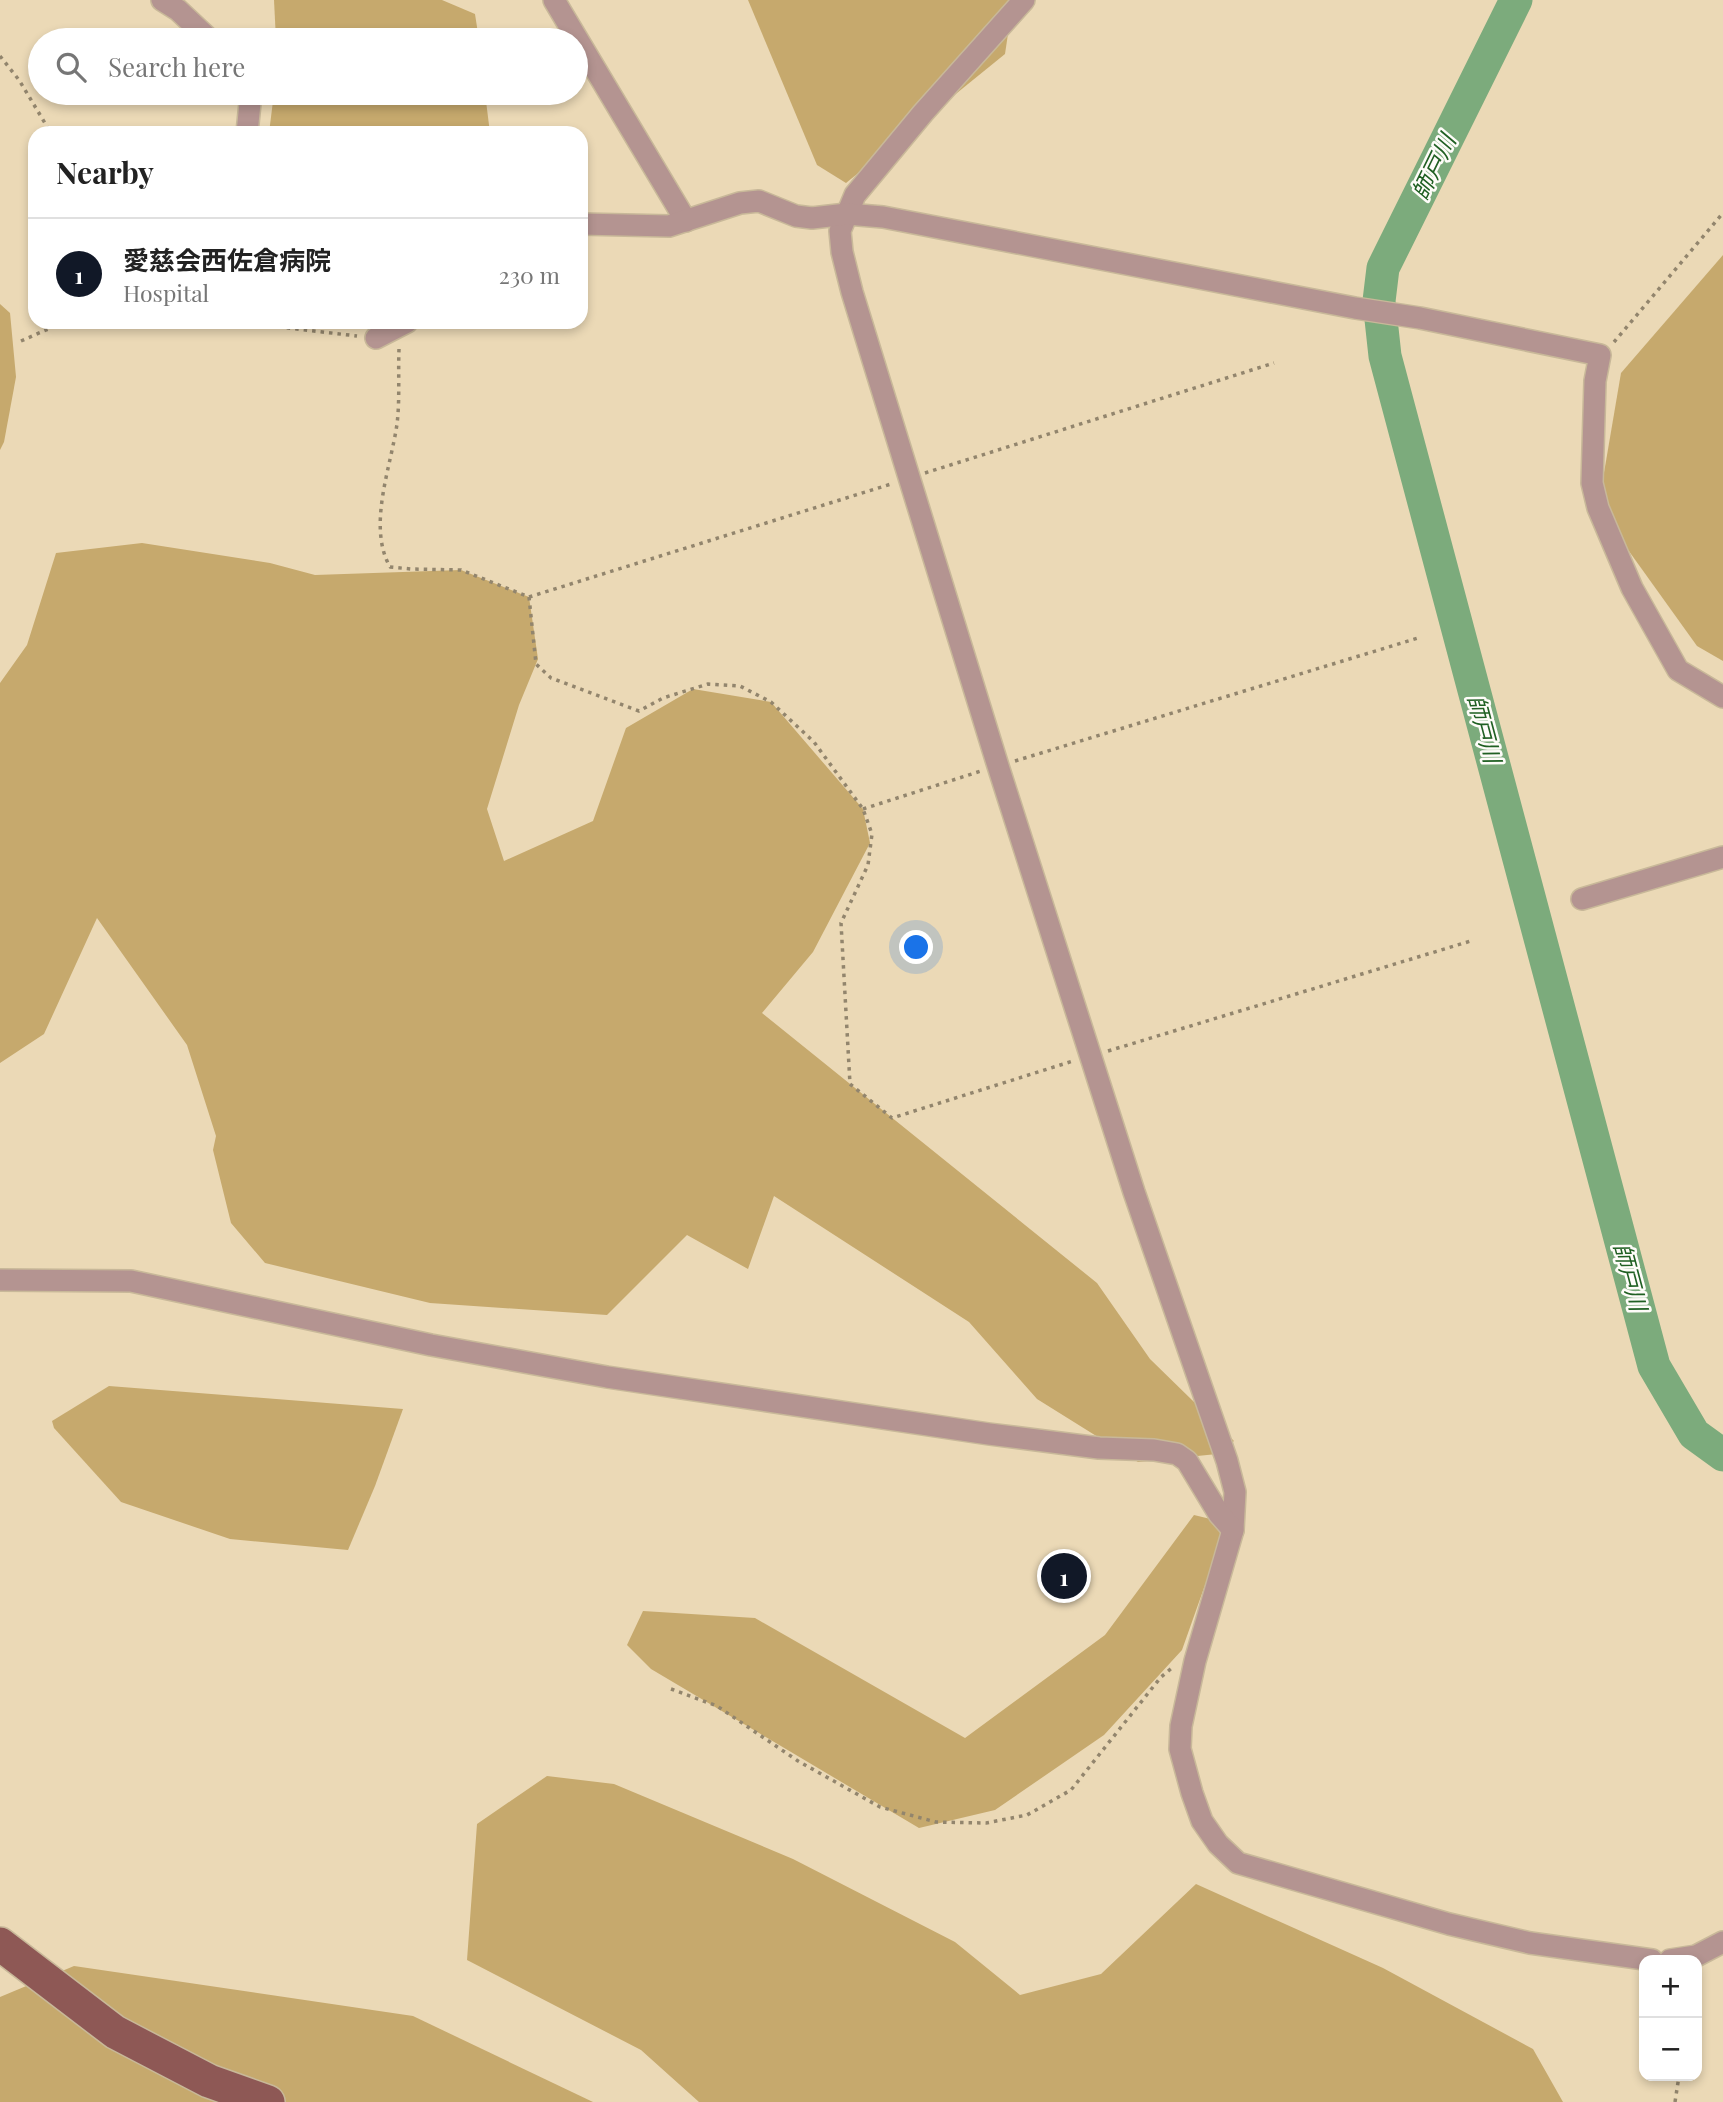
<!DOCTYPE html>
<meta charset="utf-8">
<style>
body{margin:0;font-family:"Playfair Display","Noto Sans JP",serif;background:#f6f6f6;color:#222}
.controls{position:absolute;right:21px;bottom:21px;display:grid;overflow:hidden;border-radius:14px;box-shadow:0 4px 10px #0003}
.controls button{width:63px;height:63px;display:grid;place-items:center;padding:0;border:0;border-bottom:2px solid #e0e0e0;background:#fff;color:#222;font:35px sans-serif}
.you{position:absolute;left:917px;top:948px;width:24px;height:24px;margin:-18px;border:5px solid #fff;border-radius:50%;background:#1a73e8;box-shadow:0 0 0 10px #1a73e833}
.badge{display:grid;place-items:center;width:46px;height:46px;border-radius:50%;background:#111827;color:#fff;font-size:23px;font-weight:700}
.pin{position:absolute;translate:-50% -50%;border:4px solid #fff;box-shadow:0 2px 7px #0006}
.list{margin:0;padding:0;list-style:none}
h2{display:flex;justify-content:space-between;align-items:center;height:91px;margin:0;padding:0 28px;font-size:30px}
h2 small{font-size:23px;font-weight:400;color:#767676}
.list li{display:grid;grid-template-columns:46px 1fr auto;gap:21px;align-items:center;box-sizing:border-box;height:112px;padding:0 28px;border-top:2px solid #e0e0e0}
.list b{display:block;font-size:26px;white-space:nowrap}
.list p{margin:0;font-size:23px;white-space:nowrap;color:#767676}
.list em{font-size:23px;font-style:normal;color:#767676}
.icon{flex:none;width:38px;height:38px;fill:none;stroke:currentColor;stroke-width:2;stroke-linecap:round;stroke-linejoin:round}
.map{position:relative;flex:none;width:1723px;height:2102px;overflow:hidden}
.search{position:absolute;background:#fff;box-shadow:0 4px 10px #0003;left:28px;top:28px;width:560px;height:77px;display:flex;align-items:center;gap:18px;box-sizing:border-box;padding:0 24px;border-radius:38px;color:#767676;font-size:26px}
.panel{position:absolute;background:#fff;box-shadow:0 4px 10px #0003;left:28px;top:126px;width:560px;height:203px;border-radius:21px}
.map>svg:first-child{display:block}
.forest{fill:#c6a96d}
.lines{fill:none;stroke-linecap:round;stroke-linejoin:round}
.river{stroke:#7cab7c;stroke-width:33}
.minor-casing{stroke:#c8b899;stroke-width:24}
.primary-casing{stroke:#c8b899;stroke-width:36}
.path{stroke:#92856d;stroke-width:3.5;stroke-dasharray:3.5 5;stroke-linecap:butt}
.minor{stroke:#b49491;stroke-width:21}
.primary{stroke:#8e5855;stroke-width:33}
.labels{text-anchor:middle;stroke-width:5;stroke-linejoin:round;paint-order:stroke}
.water-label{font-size:23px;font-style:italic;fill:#206023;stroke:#fefcf9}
</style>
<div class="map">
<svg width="1723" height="2102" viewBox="0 0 1723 2102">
<rect width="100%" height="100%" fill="#ebd9b6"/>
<!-- forest -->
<g class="forest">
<path d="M274,0H442L475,14L479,40H276Z"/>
<path d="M748,0H1013L1005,54L846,183L817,165Z"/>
<path d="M274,93H485L490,133H269Z"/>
<path d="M1723,255V661L1697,646L1598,508L1621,373Z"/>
<path d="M0,304L10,313L16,377L4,442L0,450Z"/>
<path d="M142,543L270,563L315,575L461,570L529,597L538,659L519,705L487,809L504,861L593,821L626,728L693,689L771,702L863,809L870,843L813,952L762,1013L1097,1283L1150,1359L1234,1441L1217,1454L1138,1462L1037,1399L969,1322L774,1196L748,1269L687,1235L607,1315L430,1303L265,1263L231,1223L213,1150L216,1136L187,1045L97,918L44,1034L0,1063V683L27,645L56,553Z"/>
<path d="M109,1386L403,1409L375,1486L348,1550L230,1539L121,1502L54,1428L52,1421Z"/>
<path d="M1194,1515L1227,1523L1182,1650L1104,1735L995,1810L919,1828L651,1669L627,1645L643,1611L755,1618L965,1738L1105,1635Z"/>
<path d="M547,1776L614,1784L793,1859L955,1942L1020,1995L1101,1974L1196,1884L1383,1968L1533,2049L1563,2102H699L641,2050L467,1960L477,1824Z"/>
<path d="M74,1966L413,2016L593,2102H0V1997Z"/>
</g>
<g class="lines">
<!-- river -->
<path class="river" d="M1516,0L1383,268L1379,301L1385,356L1654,1366L1694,1434L1723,1455"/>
<!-- minor casing -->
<g class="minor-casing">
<g id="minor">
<path d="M162,0L178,10L210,40"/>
<path d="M554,0L686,221"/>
<path d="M1024,0L923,113L855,195L840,231L842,252L852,292L998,766L1134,1192L1227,1461L1235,1492L1233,1530L1195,1661L1181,1726L1180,1749L1192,1793L1202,1821L1218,1844L1238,1863L1449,1924L1530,1943L1652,1960"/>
<path d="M247,133L251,93"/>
<path d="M581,224L669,226L740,203L759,201L796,216L812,218L847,214L883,217L1355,308L1420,318L1600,355L1595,381L1592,483L1598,508L1632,588L1678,670L1723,697"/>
<path d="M376,338L407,322"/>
<path d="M1582,899L1723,857"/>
<path d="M0,1280L131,1281L431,1345L607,1377L989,1434L1099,1448L1154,1450L1177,1454L1187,1461L1219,1514L1233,1530"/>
<path d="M1670,1960L1696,1956L1723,1942"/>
</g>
</g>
<!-- primary casing -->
<g class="primary-casing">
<path id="primary" d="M0,1944L115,2032L209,2081L268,2102"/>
</g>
<!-- path -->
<g class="path">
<path d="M0,56L19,80L51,133"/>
<path d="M211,322L229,327H280L357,336"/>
<path d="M21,341L64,322"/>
<path d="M1614,342L1723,213"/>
<path d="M399,349C398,373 400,400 397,424C391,467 367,526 390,567L411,569L461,570L529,597L536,664L551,678L639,711L663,698L708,684L740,686L771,702L814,742L863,809L872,834L868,865L841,923L850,1084L892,1118L1073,1061"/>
<path d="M925,473L1274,363"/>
<path d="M529,597L891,484"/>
<path d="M1015,761L1418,638"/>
<path d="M863,809L981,771"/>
<path d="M1108,1051L1474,940"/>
<path d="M671,1689L717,1706L798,1761L880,1807L936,1822L986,1823L1027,1815L1071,1790L1161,1677L1173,1667"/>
<path d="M1675,2102L1679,2076"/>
</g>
<!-- minor -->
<use href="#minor" class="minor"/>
<!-- primary -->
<use href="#primary" class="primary"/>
</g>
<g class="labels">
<!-- water labels -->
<g class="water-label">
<text transform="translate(1434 167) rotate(-64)" y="8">師戸川</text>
<text transform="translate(1484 729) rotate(75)" y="8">師戸川</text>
<text transform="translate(1630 1277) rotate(75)" y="8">師戸川</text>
</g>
</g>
</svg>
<div class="controls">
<button>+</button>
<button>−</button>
</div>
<div class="you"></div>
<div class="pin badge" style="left:1064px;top:1576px">1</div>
<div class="search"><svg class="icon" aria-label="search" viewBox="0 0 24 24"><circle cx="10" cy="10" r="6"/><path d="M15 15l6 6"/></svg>Search here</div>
<section class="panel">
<h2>Nearby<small></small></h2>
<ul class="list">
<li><span class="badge">1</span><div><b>愛慈会西佐倉病院</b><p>Hospital</p></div><em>230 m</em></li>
</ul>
</section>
</div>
